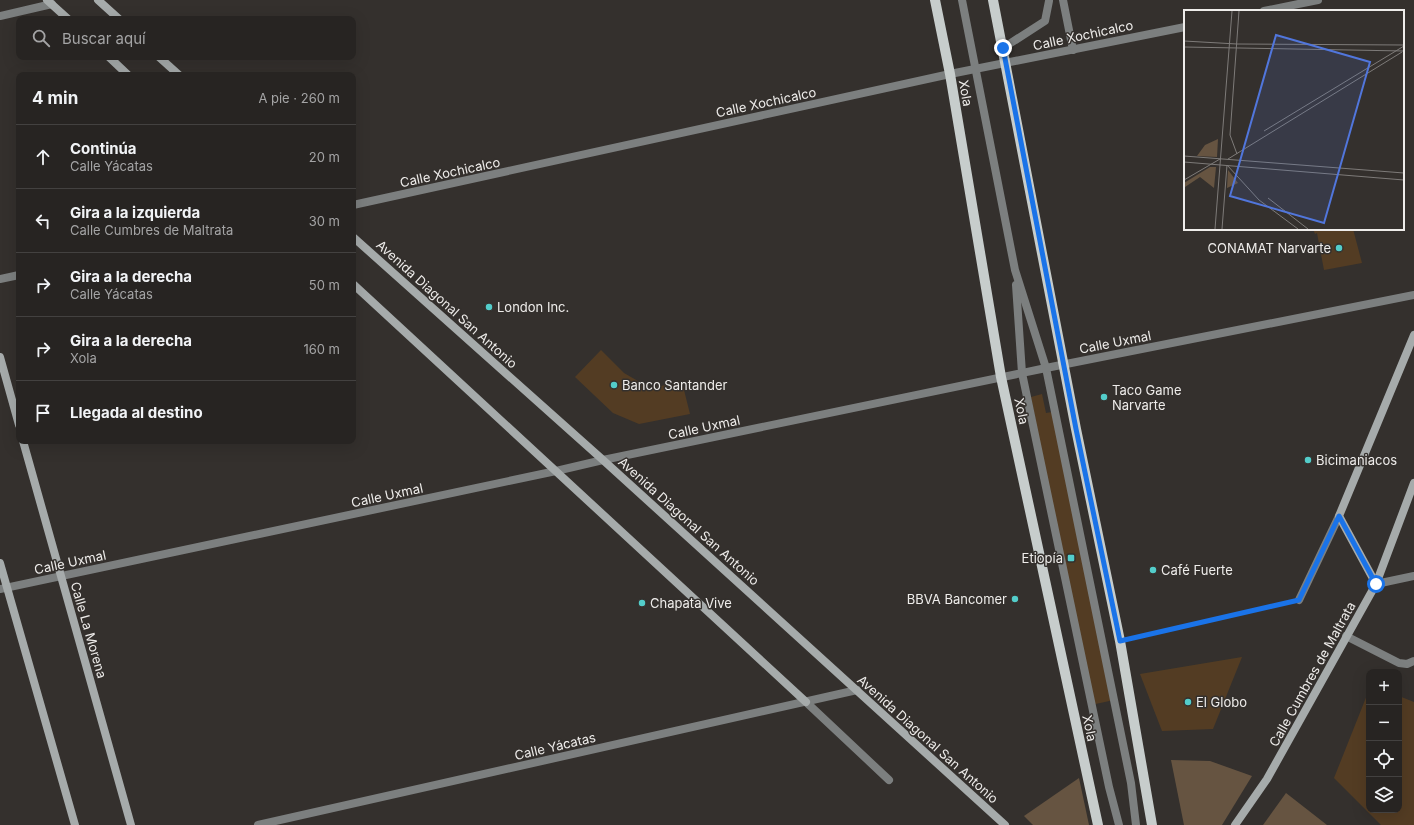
<!DOCTYPE html>
<html lang="es">
<meta charset="utf-8">
<style>
body{margin:0;font-family:Inter,sans-serif;background:#2f2c2a;color:#f1f3f6}
.controls{position:absolute;right:12px;bottom:12px;display:grid;overflow:hidden;border-radius:8px;box-shadow:0 4px 16px #0002}
.controls button{width:36px;height:36px;display:grid;place-items:center;padding:0;border:0;border-bottom:1px solid #434140;background:#272422;color:#f1f3f6;font:20px sans-serif}
.stop{position:absolute;width:12px;height:12px;margin:-9px;border:3px solid #1a73e8;border-radius:50%;background:#fff}
.stop.end{background:#1a73e8;border-color:#fff;box-shadow:0 1px 4px #0008}
.list{margin:0;padding:0;list-style:none}
h2{display:flex;justify-content:space-between;align-items:center;height:52px;margin:0;padding:0 16px;font-size:17px}
h2 small{font-size:13px;font-weight:400;color:#a4a4a5}
.list li{display:grid;grid-template-columns:26px 1fr auto;gap:12px;align-items:center;box-sizing:border-box;height:64px;padding:0 16px;border-top:1px solid #434140}
.list b{display:block;font-size:15px;white-space:nowrap}
.list p{margin:0;font-size:13px;white-space:nowrap;color:#a4a4a5}
.list em{font-size:13px;font-style:normal;color:#a4a4a5}
.icon{flex:none;width:22px;height:22px;fill:none;stroke:currentColor;stroke-width:2;stroke-linecap:round;stroke-linejoin:round}
.map{position:relative;flex:none;width:1414px;height:825px;overflow:hidden}
.search{position:absolute;background:#272422;box-shadow:0 4px 16px #0002;left:16px;top:16px;width:340px;height:44px;display:flex;align-items:center;gap:10px;box-sizing:border-box;padding:0 14px;border-radius:8px;color:#a4a4a5;font-size:15px}
.panel{position:absolute;background:#272422;box-shadow:0 4px 16px #0002;left:16px;top:72px;width:340px;height:372px;border-radius:8px}
.map>svg:first-child{display:block}
.green{fill:#665441}
.building{fill:#533c23}
.lines{fill:none;stroke-linecap:round;stroke-linejoin:round}
.path{stroke:#8b8885;stroke-width:2.5;stroke-dasharray:3 3;stroke-linecap:butt}
.lane{stroke:#7c7f7f;stroke-width:8}
.street{stroke:#7c7f7f;stroke-width:8}
.secondary{stroke:#a6abab;stroke-width:8}
.primary{stroke:#c7cdcc;stroke-width:10}
.route{stroke:#1a73e8;stroke-width:5}
.poi-dot{fill:#53cdca;stroke:#34302d;stroke-width:1.5}
.labels{text-anchor:middle;stroke-width:3;stroke-linejoin:round;paint-order:stroke}
.street-label{font-size:13px;fill:#eeecea;stroke:#34302d}
.poi-label{font-size:13px;fill:#eeecea;stroke:#34302d;text-anchor:start}
.inset-road{fill:none;stroke:#7e7b79;stroke-width:1}
.view{fill:#5176dc;fill-opacity:0.15;stroke:#5176dc;stroke-width:2}
.inset-edge{fill:none;stroke:#eeecea;stroke-width:2}
</style>
<div class="map">
<svg width="1414" height="825" viewBox="0 0 1414 825">
<rect width="100%" height="100%" fill="#34302d"/>
<!-- green -->
<g class="green">
<path d="M1171,760L1210,761L1252,776L1222,825H1184Z"/>
<path d="M1079,778L1089,825H1033L1024,816Z"/>
<path d="M1286,793L1327,825H1263Z"/>
</g>
<!-- building -->
<g class="building">
<path d="M1313,229H1353L1362,263L1324,270L1317,233L1315,234Z"/>
<path d="M601,350L624,373L650,388L682,382L690,414L639,424L613,413L575,377Z"/>
<path d="M1042,394L1046,413L1052,412L1114,700L1091,705L1031,397Z"/>
<path d="M1242,657L1213,729L1162,731L1140,674Z"/>
<path d="M1369,690V810H1399V696L1414,702V825H1381L1334,778Z"/>
</g>
<g class="lines">
<!-- path -->
<path class="path" d="M1136,637L1284,604"/>
<!-- lane -->
<g class="lane">
<path d="M962,0L1015,270L1046,368L1131,783L1136,825"/>
<path d="M1063,0L1073,50"/>
<path d="M1003,48L1045,21L1049,1"/>
<path d="M1016,285L1022,373L1109,787L1119,825"/>
<path d="M1346,636L1399,663L1407,664L1414,661"/>
</g>
<!-- street -->
<g class="street">
<path d="M1264,11L1318,0"/>
<path d="M0,16L52,4"/>
<path d="M353,205L950,74L1185,27"/>
<path d="M0,279L19,275"/>
<path d="M1376,584L1414,576"/>
<path d="M0,589L556,471L603,460L1046,368L1414,295"/>
<path d="M1299,600L1339,516"/>
<path d="M806,702L889,780"/>
<path d="M258,825L857,690"/>
</g>
<!-- secondary -->
<g class="secondary">
<path d="M47,0L68,19"/>
<path d="M98,0L119,19"/>
<path d="M109,57L128,75"/>
<path d="M159,57L179,75"/>
<path d="M353,237L603,460L1005,825"/>
<path d="M353,284L806,702"/>
<path d="M0,357L19,425"/>
<path d="M23,441L131,825"/>
<path d="M0,563L75,825"/>
<path d="M1376,584L1339,516L1414,335"/>
<path d="M1235,825L1267,779L1376,584L1414,483"/>
</g>
<!-- primary -->
<g class="primary">
<path d="M935,0L950,74L1001,377L1098,825"/>
<path d="M993,0L1076,429L1120,641L1152,825"/>
</g>
</g>
<g class="lines">
<!-- route -->
<path class="route" d="M1003,48L1076,429L1120,641L1299,600L1339,516L1376,584"/>
</g>
<!-- markers -->
<g class="poi-dot">
<circle cx="1339" cy="248" r="4"/>
<circle cx="489" cy="307" r="4"/>
<circle cx="614" cy="385" r="4"/>
<circle cx="1104" cy="397" r="4"/>
<circle cx="1308" cy="460" r="4"/>
<rect x="1067" y="554" width="8" height="8" rx="2"/>
<circle cx="1153" cy="570" r="4"/>
<circle cx="1015" cy="599" r="4"/>
<circle cx="642" cy="603" r="4"/>
<circle cx="1188" cy="702" r="4"/>
</g>
<g class="labels">
<!-- street labels -->
<g class="street-label">
<text transform="translate(1083 35) rotate(-12)" y="5">Calle Xochicalco</text>
<text transform="translate(966 93) rotate(80)" y="5">Xola</text>
<text transform="translate(766 102) rotate(-12)" y="5">Calle Xochicalco</text>
<text transform="translate(450 172) rotate(-12)" y="5">Calle Xochicalco</text>
<text transform="translate(447 304) rotate(42)" y="5">Avenida Diagonal San Antonio</text>
<text transform="translate(1115 342) rotate(-11)" y="5">Calle Uxmal</text>
<text transform="translate(1022 411) rotate(78)" y="5">Xola</text>
<text transform="translate(704 427) rotate(-12)" y="5">Calle Uxmal</text>
<text transform="translate(387 495) rotate(-12)" y="5">Calle Uxmal</text>
<text transform="translate(689 521) rotate(42)" y="5">Avenida Diagonal San Antonio</text>
<text transform="translate(70 562) rotate(-12)" y="5">Calle Uxmal</text>
<text transform="translate(89 630) rotate(74)" y="5">Calle La Morena</text>
<text transform="translate(1312 674) rotate(-61)" y="5">Calle Cumbres de Maltrata</text>
<text transform="translate(1090 728) rotate(78)" y="5">Xola</text>
<text transform="translate(928 739) rotate(42)" y="5">Avenida Diagonal San Antonio</text>
<text transform="translate(555 746) rotate(-13)" y="5">Calle Yácatas</text>
</g>
<!-- poi labels -->
<g class="poi-label">
<text x="1331" y="253" text-anchor="end">CONAMAT Narvarte</text>
<text x="497" y="312">London Inc.</text>
<text x="622" y="390">Banco Santander</text>
<text x="1112" y="395">Taco Game<tspan x="1112" dy="15">Narvarte</tspan></text>
<text x="1316" y="465">Bicimaniacos</text>
<text x="1063" y="563" text-anchor="end">Etiopía</text>
<text x="1161" y="575">Café Fuerte</text>
<text x="1007" y="604" text-anchor="end">BBVA Bancomer</text>
<text x="650" y="608">Chapata Vive</text>
<text x="1196" y="707">El Globo</text>
</g>
</g>
<!-- overview -->
<g transform="translate(1184 10)">
<rect width="220" height="220" fill="#34302d"/>
<path d="M34,129L33,147L13,146L21,135ZM26,157H32L30,178L16,167L1,177L0,173ZM44,160L54,173L43,178Z" fill="#665441"/>
<path class="inset-road" d="M0,31L53,34L220,35M0,37L220,41M80,121L220,36M53,144L46,125L55,1M0,146L220,163M44,149L218,42M0,152L220,170M43,155L75,190L114,219M0,170L36,149M84,188L124,219M31,219L48,1M38,219L43,155"/>
<path class="view" d="M92,25L186,52L140,213L46,186Z"/>
<rect width="220" height="220" class="inset-edge"/>
</g>
</svg>
<div class="controls">
<button>+</button>
<button>−</button>
<button><svg class="icon" aria-label="locate" viewBox="0 0 24 24"><circle cx="12" cy="12" r="6"/><path d="M12 2v4M12 18v4M2 12h4M18 12h4"/></svg></button>
<button><svg class="icon" aria-label="layers" viewBox="0 0 24 24"><path d="M12 4l9 5-9 5-9-5zM3 14l9 5 9-5"/></svg></button>
</div>
<div class="stop" style="left:1376px;top:584px"></div>
<div class="stop end" style="left:1003px;top:48px"></div>
<div class="search"><svg class="icon" aria-label="search" viewBox="0 0 24 24"><circle cx="10" cy="10" r="6"/><path d="M15 15l6 6"/></svg>Buscar aquí</div>
<section class="panel">
<h2>4 min<small>A pie · 260 m</small></h2>
<ul class="list">
<li><svg class="icon" aria-label="ahead" viewBox="0 0 24 24"><path d="M12 20V5M6 11l6-6 6 6"/></svg><div><b>Continúa</b><p>Calle Yácatas</p></div><em>20 m</em></li>
<li><svg class="icon" aria-label="left" viewBox="0 0 24 24"><path d="M17 20v-9H6M10 6l-5 5 5 5"/></svg><div><b>Gira a la izquierda</b><p>Calle Cumbres de Maltrata</p></div><em>30 m</em></li>
<li><svg class="icon" aria-label="right" viewBox="0 0 24 24"><path d="M7 20v-9h11M14 6l5 5-5 5"/></svg><div><b>Gira a la derecha</b><p>Calle Yácatas</p></div><em>50 m</em></li>
<li><svg class="icon" aria-label="right" viewBox="0 0 24 24"><path d="M7 20v-9h11M14 6l5 5-5 5"/></svg><div><b>Gira a la derecha</b><p>Xola</p></div><em>160 m</em></li>
<li><svg class="icon" aria-label="arrive" viewBox="0 0 24 24"><path d="M6 21V4h12l-3 4 3 4H6"/></svg><div><b>Llegada al destino</b></div></li>
</ul>
</section>
</div>
